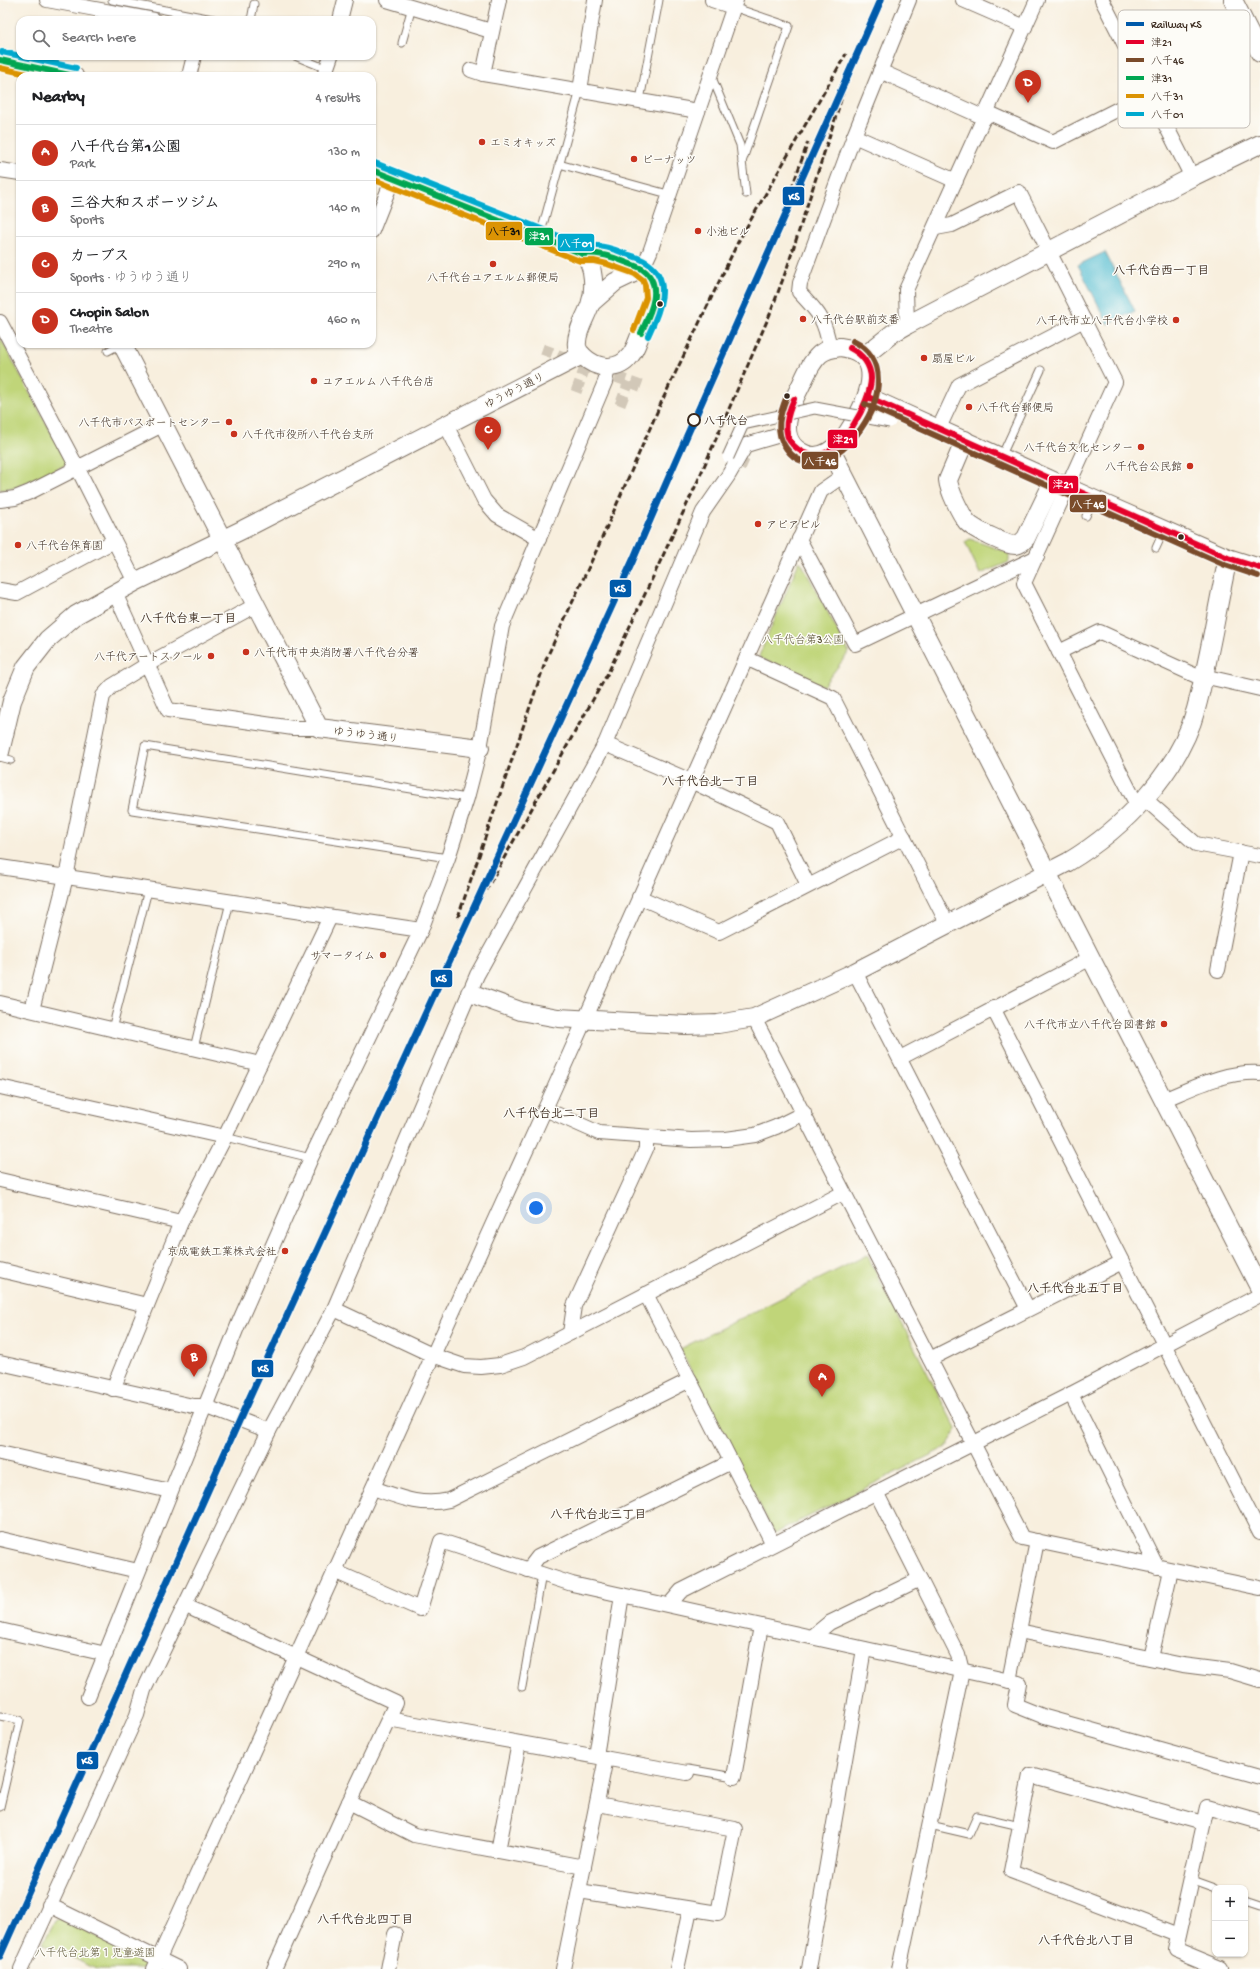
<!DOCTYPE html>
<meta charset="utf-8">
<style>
body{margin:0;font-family:"Gochi Hand","Klee One",sans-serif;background:#f2f2f2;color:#202124}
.controls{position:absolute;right:12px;bottom:12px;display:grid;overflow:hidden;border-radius:8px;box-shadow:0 1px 3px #0004}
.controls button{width:36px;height:36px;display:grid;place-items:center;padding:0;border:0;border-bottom:1px solid #e0e0e0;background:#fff;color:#202124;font:20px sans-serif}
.you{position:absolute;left:536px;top:1208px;width:14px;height:14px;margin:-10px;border:3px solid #fff;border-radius:50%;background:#1a73e8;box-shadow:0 0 0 6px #1a73e833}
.badge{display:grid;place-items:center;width:26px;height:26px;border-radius:50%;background:#c8321e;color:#fff;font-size:13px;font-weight:700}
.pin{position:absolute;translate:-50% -33px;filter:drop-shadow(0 1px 2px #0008)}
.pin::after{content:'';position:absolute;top:21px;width:14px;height:12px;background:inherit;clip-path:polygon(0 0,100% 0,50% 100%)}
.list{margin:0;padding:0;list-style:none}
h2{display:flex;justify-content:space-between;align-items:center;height:52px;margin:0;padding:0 16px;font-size:17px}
h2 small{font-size:13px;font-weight:400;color:#757577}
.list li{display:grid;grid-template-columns:26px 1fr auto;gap:12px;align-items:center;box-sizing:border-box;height:56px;padding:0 16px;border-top:1px solid #e0e0e0}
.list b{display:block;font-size:15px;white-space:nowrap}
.list p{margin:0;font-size:13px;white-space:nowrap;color:#757577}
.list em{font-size:13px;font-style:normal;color:#757577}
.icon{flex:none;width:22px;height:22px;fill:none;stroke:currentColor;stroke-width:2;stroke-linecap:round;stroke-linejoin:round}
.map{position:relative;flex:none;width:1260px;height:1969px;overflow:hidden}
.search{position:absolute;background:#fff;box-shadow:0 1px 3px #0004;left:16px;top:16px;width:360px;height:44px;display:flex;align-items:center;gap:10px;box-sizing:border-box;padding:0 14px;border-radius:12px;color:#757577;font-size:15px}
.panel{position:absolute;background:#fff;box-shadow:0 1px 3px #0004;left:16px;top:72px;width:360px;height:276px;border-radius:12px}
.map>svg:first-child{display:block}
.green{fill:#c0d579;stroke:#7e804c}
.water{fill:#54bdd1;stroke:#487478}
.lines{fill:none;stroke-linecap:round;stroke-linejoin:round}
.pedestrian-tunnel{stroke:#d2c8b8;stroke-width:11;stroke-dasharray:11 5.5;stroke-linecap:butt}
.service-casing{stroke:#7d6f61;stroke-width:9}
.minor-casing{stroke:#7d6f61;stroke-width:16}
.tertiary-casing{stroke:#7d6f61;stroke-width:20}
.service{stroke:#fff;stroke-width:7}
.minor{stroke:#fff;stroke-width:14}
.tertiary{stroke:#fff;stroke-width:18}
.rail{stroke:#3b2a1e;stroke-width:3;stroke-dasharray:6 3;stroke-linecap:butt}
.pedestrian-bridge-casing{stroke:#7d6f61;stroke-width:13;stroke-linecap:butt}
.pedestrian-bridge{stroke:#fff;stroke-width:11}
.bus-1-casing{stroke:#fdfcf7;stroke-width:9}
.bus-2-casing{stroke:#fdfcf7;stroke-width:9}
.bus-3-casing{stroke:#fdfcf7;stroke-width:9}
.bus-4-casing{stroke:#fdfcf7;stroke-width:9}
.bus-5-casing{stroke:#fdfcf7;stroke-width:9}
.bus-1{stroke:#e4002b;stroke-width:6}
.bus-2{stroke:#7a4b2a;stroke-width:6}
.bus-3{stroke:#00a651;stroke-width:6}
.bus-4{stroke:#db9304;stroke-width:6}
.bus-5{stroke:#00a9ce;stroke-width:6}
.rail-1-casing{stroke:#fdfcf7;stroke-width:10}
.rail-1{stroke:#005aaa;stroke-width:7}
.poi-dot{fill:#c8321e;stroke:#fdfcf7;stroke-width:1.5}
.bus-dot{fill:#3b2a1e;stroke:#fdfcf7;stroke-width:1.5}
.stop-dot{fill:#fdfcf7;stroke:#3b2a1e;stroke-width:2}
.labels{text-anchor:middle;stroke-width:3;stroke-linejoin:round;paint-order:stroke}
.poi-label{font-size:11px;fill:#3b2a1e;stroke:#fdfcf7;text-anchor:start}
.street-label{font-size:11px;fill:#3b2a1e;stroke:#fdfcf7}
.stop-label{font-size:11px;font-weight:bold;fill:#3b2a1e;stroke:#fdfcf7;text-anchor:start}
.park-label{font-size:11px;fill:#5c5535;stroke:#fdfcf7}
.neighbourhood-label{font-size:12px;font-weight:bold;fill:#3b2a1e;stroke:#fdfcf7}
.key{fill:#fdfcf7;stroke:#c3bdb6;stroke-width:1}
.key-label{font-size:11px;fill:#3b2a1e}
.line-badge{stroke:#fdfcf7;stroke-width:1.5}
.badge-label{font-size:11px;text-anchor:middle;font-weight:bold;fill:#fff}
.pale-badge-label{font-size:11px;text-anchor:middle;font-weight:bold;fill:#111}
</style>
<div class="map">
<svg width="1260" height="1969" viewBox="0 0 1260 1969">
<rect width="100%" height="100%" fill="#fdfcf7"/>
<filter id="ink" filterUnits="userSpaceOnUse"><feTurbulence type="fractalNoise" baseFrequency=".025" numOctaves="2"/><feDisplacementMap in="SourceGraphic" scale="8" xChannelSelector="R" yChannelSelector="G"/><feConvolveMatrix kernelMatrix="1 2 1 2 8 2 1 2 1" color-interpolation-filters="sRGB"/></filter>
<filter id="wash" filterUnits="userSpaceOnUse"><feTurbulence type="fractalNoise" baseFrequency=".012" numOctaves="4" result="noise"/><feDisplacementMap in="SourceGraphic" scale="16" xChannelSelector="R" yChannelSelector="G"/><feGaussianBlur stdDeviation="0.9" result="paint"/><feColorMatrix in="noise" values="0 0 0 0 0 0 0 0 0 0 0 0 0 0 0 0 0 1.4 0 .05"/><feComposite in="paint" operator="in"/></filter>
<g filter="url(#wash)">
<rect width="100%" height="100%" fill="#f8efde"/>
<!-- green -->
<g class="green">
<path d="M0,337L68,464L14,488L0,490Z"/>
<path d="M970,539L1009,553V562L980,574L965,542Z"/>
<path d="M799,562H801L849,652L823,686L760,658L759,656Z"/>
<path d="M867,1255L956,1429L948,1446L776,1533L773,1531L680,1349Z"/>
<path d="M60,1918L146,1961L147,1964L145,1969H96L43,1943L55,1921Z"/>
</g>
<!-- water -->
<path class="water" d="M1105,252L1135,311L1108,324L1078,265Z"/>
</g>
<g filter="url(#ink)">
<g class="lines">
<!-- pedestrian-tunnel -->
<g class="pedestrian-tunnel">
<path d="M542,349L575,361"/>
<path d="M600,371L646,388"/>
<path d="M576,392L586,365"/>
<path d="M620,405L629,382"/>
<path d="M729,458L747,466"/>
</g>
<!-- service casing -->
<g class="service-casing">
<g id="service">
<path d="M112,0L218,20"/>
<path d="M733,7L789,26L742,162"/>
<path d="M251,20L254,4"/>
<path d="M402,43L412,7"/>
<path d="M295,56L327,69"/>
<path d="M711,75L740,145L746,194"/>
<path d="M640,100L659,0"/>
<path d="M559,164L668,194"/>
<path d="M540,236L580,90"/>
<path d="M108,351L121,344"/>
<path d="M1001,457L1041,370"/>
<path d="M1086,516L1093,500"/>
<path d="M1156,548L1164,530"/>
<path d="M0,757L11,760"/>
<path d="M448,858L132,810L145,746L467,798"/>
<path d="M112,1029L148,890"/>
<path d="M194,1048L230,902"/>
<path d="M225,1137L311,1158"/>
<path d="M522,1687L542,1574"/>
<path d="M0,1716L20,1720L0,1807"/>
<path d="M687,1772L688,1769L734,1777"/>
<path d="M930,1825L969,1834L977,1816L1020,1826"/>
<path d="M1190,1879L1215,1888"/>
<path d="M1245,1899L1260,1904"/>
</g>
</g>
<!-- minor casing -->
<g class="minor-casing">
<g id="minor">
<path d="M47,0L154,20"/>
<path d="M387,0L491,31"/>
<path d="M499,0L483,74L698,111"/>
<path d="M712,0L733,7"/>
<path d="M963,0L1025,27"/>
<path d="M1102,0L1192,177"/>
<path d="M340,20L345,0"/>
<path d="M471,70L483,74"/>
<path d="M880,71L985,118"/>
<path d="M189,76L194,56"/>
<path d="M324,76L331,56"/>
<path d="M580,90L595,0"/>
<path d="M987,112L1053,142L1150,93"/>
<path d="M854,136L956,181"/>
<path d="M0,170L20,173"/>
<path d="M936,228L952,225L1019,192L1115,382L1024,583L1138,807"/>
<path d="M372,231L393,178"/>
<path d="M642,269L650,252L736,0"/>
<path d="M0,322L78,469L135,582"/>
<path d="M907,325L906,290L1037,0"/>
<path d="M830,349C825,319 819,313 799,292L800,283L854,136L909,0"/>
<path d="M446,425L484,500L497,515L539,539"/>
<path d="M939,428L959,385L1084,320"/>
<path d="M0,500L15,498L30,492L162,425"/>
<path d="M799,539L855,644L1037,557"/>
<path d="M0,590L17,593L114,541"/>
<path d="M115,593L168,710L293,728H319"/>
<path d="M1059,652L1100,632L1203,679"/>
<path d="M748,659L833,698L948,925"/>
<path d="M1203,676L1260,689"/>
<path d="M605,744L691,781L777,822L808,885"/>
<path d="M1145,799L1196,844L1260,856"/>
<path d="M0,867L421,930"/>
<path d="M639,897L719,932L904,837"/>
<path d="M1218,970L1241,852"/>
<path d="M855,972L1028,1309"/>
<path d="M0,1003L260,1064"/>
<path d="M993,1008L1260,1533"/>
<path d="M32,1010L66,877L103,696L112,686L148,664L256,605"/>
<path d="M754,1018L1022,1538L1260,1588"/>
<path d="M900,1058L1091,958"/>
<path d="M0,1087L225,1137"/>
<path d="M1163,1100C1195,1087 1225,1071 1260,1073"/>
<path d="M545,1109L599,1133L691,1140L726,1139L755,1135L776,1127L804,1113"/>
<path d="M0,1180L181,1222"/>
<path d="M0,1270L147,1305"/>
<path d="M646,1294L773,1544"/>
<path d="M334,1309L432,1355L464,1366L481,1367L500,1365L524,1357L843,1193"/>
<path d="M570,1333L574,1306L646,1149V1137"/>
<path d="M930,1359L1122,1262"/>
<path d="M0,1363L193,1406H204L269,1431"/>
<path d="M113,1389L181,1222L225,1137L330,917"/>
<path d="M1071,1394L1157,1567"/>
<path d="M0,1453L170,1491"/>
<path d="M373,1488C399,1497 421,1507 449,1500L690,1380"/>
<path d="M876,1492L958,1655L962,1671L899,1969"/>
<path d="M0,1539L138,1571"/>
<path d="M528,1570L538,1557L731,1462"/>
<path d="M334,1571L420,1609L441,1541L572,1584L1019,1683L1015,1705L1045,1717L1260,1777"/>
<path d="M669,1605L681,1591L1071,1394L1260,1295"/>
<path d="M186,1606L396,1703L349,1802L274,1969"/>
<path d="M0,1630L106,1654"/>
<path d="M1019,1631L1183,1665L1230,1671L1260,1680"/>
<path d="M812,1637L829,1623L920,1579"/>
<path d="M1151,1658L1171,1570"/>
<path d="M1009,1681L1037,1541"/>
<path d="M88,1697L240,1320L311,1158L421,930L448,858L467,798L480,748L502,626L605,382L608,368"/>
<path d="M388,1719L687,1773"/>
<path d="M596,1756L622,1595"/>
<path d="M734,1777L761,1626"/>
<path d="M349,1802L414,1835L584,1867"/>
<path d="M498,1851L519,1743"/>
<path d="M579,1891L718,1913L735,1829L597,1804"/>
<path d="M49,1905L179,1969"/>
<path d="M1178,1935L1011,1871L1030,1775L1203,1823"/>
<path d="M21,1969L137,1715L144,1690L269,1431L334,1309L477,975L605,744L703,512L728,476L746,445L787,433"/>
<path d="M154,1969L545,1109L821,491L844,475"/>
<path d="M388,1969L395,1934"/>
<path d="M563,1969L606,1758"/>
<path d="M677,1969L690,1909"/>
<path d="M809,1969L864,1649"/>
<path d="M1221,1969L1175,1950L1207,1807L1260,1822"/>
</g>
</g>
<!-- tertiary casing -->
<g class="tertiary-casing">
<g id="tertiary">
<path d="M1233,0L1260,53"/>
<path d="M0,60L74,76"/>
<path d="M372,170L583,254C595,264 595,291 590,305C586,317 577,330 577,342C576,347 579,353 583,356C596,369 618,372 630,356C636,349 638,339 642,331C649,314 660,295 650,277C645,268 633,265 624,262C609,256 599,251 583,254"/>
<path d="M591,303L615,282L642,269"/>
<path d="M122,344L319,728L480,748"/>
<path d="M840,347C882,352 873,387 858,415C851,428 842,444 828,452C821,456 812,457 805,454C774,441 790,406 801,385C806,374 811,362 820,354C826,349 833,348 840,347Z"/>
<path d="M863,357L893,333L907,325L1192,177L1260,144"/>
<path d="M868,397L1093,499L1228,558L1260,568"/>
<path d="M965,440L948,480C949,490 960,513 967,522C973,529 1008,546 1016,545C1021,544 1023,541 1026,538L1053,482"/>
<path d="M831,450L1260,1289"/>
<path d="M0,752L12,701L26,667L48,639L76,615L135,582L244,529L582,355"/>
<path d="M470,993L520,1011L558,1018L686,1025L718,1024L754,1018L855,972L1068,862C1123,829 1179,772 1196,709C1209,661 1217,607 1228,558"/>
</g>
</g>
<!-- service -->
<use href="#service" class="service"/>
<!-- minor -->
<use href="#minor" class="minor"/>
<!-- tertiary -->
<use href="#tertiary" class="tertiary"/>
<!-- rail -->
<g class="rail">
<path d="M768,256L808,142"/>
<path d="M458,917L547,657L598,547L661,403L738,242L846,54"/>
<path d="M468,922L608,673L696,485L770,314L787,268L853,63"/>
</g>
<!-- pedestrian-bridge casing -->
<g class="pedestrian-bridge-casing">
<path id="pedestrian-bridge" d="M728,457L743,424L815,408L890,422"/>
</g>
<!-- pedestrian-bridge -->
<use href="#pedestrian-bridge" class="pedestrian-bridge"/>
<!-- bus-1 casing -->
<g class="bus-1-casing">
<g id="bus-1">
<path d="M868,397L1228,558L1260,568"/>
<path d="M794,399C788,413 781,433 793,445C800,452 808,456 818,455C843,452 870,403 871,379C871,365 862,354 850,348"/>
</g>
</g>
<!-- bus-2 casing -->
<g class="bus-2-casing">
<g id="bus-2">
<path d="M787,396C780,413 774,432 786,448C825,506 924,375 853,341"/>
<path d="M865,404L1225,565L1258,576"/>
</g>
</g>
<!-- bus-3 casing -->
<g class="bus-3-casing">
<g id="bus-3">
<path d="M0,60L74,76"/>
<path d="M372,170L583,254C598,252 611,256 625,262C630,264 637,266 642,269C665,284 650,314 641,333"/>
</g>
</g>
<!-- bus-4 casing -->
<g class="bus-4-casing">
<g id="bus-4">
<path d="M0,68L36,76"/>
<path d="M372,179L580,261H594L607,264L635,274L643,280L645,285L646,298L634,330"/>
</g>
</g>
<!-- bus-5 casing -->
<g class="bus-5-casing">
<g id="bus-5">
<path d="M2,52L76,68"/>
<path d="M375,163L584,246C599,244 612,248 626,254C632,256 640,258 646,262C674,279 659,313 648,336"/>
</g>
</g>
<!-- bus-1 -->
<use href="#bus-1" class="bus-1"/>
<!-- bus-2 -->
<use href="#bus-2" class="bus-2"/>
<!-- bus-3 -->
<use href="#bus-3" class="bus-3"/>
<!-- bus-4 -->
<use href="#bus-4" class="bus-4"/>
<!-- bus-5 -->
<use href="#bus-5" class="bus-5"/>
<!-- rail-1 casing -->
<g class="rail-1-casing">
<path id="rail-1" d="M0,1956L243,1412L633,560C713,372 799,187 881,0"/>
</g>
<!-- rail-1 -->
<use href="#rail-1" class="rail-1"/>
</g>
</g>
<!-- markers -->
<g class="poi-dot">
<circle cx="482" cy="142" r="4"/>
<circle cx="634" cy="159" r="4"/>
<circle cx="698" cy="231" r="4"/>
<circle cx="493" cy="264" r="4"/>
<circle cx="803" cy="319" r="4"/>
<circle cx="1176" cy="320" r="4"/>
<circle cx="924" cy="358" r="4"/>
<circle cx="314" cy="381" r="4"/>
<circle cx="969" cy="407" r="4"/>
<circle cx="229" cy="422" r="4"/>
<circle cx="234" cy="434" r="4"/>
<circle cx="1141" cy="447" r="4"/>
<circle cx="1190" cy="466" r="4"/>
<circle cx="758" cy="524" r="4"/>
<circle cx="18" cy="545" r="4"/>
<circle cx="246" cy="652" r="4"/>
<circle cx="211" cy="656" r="4"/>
<circle cx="383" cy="955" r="4"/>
<circle cx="1164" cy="1024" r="4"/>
<circle cx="285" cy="1251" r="4"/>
</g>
<g class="bus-dot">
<circle cx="660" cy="304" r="3.5"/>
<circle cx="787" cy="396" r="3.5"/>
<circle cx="1181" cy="537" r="3.5"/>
</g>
<circle class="stop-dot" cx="694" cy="420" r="6"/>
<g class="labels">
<!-- poi labels -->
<g class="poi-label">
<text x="490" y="146">エミオキッズ</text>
<text x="642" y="163">ピーナッツ</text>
<text x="706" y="235">小池ビル</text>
<text x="493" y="281" text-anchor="middle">八千代台ユアエルム郵便局</text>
<text x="811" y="323">八千代台駅前交番</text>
<text x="1168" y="324" text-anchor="end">八千代市立八千代台小学校</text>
<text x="932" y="362">扇屋ビル</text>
<text x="322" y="385">ユアエルム 八千代台店</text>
<text x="977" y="411">八千代台郵便局</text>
<text x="221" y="426" text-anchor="end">八千代市パスポートセンター</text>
<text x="242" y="438">八千代市役所八千代台支所</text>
<text x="1133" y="451" text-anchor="end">八千代台文化センター</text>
<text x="1182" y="470" text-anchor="end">八千代台公民館</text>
<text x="766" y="528">アピアビル</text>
<text x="26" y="549">八千代台保育園</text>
<text x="254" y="656">八千代市中央消防署八千代台分署</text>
<text x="203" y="660" text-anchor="end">八千代アートスクール</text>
<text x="375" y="959" text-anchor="end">サマータイム</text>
<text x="1156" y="1028" text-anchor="end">八千代市立八千代台図書館</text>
<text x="277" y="1255" text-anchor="end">京成電鉄工業株式会社</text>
</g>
<!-- street labels -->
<g class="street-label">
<text transform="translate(514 390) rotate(-27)" y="4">ゆうゆう通り</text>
<text transform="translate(366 734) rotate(7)" y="4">ゆうゆう通り</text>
</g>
<!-- stop labels -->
<g class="stop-label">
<text x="704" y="424">八千代台</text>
</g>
<!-- park labels -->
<g class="park-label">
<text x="803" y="643">八千代台第3公園</text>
<text x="95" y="1956">八千代台北第１児童遊園</text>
</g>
<!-- neighbourhood labels -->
<g class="neighbourhood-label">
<text x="1161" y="274">八千代台西一丁目</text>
<text x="188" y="622">八千代台東一丁目</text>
<text x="710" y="785">八千代台北一丁目</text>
<text x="551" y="1117">八千代台北二丁目</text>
<text x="1075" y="1292">八千代台北五丁目</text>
<text x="598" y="1518">八千代台北三丁目</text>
<text x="365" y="1923">八千代台北四丁目</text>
<text x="1086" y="1944">八千代台北八丁目</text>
</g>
</g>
<!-- legend -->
<rect x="1118" y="10" width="132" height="118" rx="6" class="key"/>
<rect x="1126" y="22" width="18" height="4" fill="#005aaa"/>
<rect x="1126" y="40" width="18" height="4" fill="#e4002b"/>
<rect x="1126" y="58" width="18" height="4" fill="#7a4b2a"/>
<rect x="1126" y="76" width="18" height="4" fill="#00a651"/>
<rect x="1126" y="94" width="18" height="4" fill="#db9304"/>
<rect x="1126" y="112" width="18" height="4" fill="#00a9ce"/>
<g class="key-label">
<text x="1151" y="28">Railway KS</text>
<text x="1151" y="46">津21</text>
<text x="1151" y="64">八千46</text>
<text x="1151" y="82">津31</text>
<text x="1151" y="100">八千31</text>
<text x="1151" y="118">八千01</text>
</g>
<g class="line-badge">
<rect x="782" y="186" width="23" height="20" rx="4" fill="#005aaa"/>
<rect x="485" y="221" width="38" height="20" rx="4" fill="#db9304"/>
<rect x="524" y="227" width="30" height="19" rx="4" fill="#00a651"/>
<rect x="557" y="233" width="38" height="19" rx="4" fill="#00a9ce"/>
<rect x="827" y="429" width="31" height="20" rx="4" fill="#e4002b"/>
<rect x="801" y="451" width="38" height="19" rx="4" fill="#7a4b2a"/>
<rect x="1048" y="475" width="31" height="19" rx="4" fill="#e4002b"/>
<rect x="1069" y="494" width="38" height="19" rx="4" fill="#7a4b2a"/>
<rect x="609" y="579" width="23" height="19" rx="4" fill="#005aaa"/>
<rect x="430" y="969" width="23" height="19" rx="4" fill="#005aaa"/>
<rect x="251" y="1359" width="23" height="19" rx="4" fill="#005aaa"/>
<rect x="76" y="1751" width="23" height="19" rx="4" fill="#005aaa"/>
</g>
<g class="badge-label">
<text x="794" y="200">KS</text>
<text x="539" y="240">津31</text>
<text x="576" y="247">八千01</text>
<text x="843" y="443">津21</text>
<text x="820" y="465">八千46</text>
<text x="1063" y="488">津21</text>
<text x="1088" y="508">八千46</text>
<text x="620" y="592">KS</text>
<text x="441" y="982">KS</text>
<text x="263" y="1372">KS</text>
<text x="87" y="1764">KS</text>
</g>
<g class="pale-badge-label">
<text x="504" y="235">八千31</text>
</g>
</svg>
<div class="controls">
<button>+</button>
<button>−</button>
</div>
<div class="you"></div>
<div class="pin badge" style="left:822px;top:1397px">A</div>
<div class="pin badge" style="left:194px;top:1377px">B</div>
<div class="pin badge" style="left:488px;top:450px">C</div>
<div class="pin badge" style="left:1028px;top:103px">D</div>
<div class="search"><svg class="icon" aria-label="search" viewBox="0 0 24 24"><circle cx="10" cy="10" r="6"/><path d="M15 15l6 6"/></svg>Search here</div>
<section class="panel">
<h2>Nearby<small>4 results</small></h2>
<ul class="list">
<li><span class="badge">A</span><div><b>八千代台第1公園</b><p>Park</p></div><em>130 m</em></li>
<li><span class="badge">B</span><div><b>三谷大和スポーツジム</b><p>Sports</p></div><em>140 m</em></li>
<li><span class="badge">C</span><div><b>カーブス</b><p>Sports · ゆうゆう通り</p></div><em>290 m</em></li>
<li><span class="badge">D</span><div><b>Chopin Salon</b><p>Theatre</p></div><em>460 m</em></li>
</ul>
</section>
</div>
